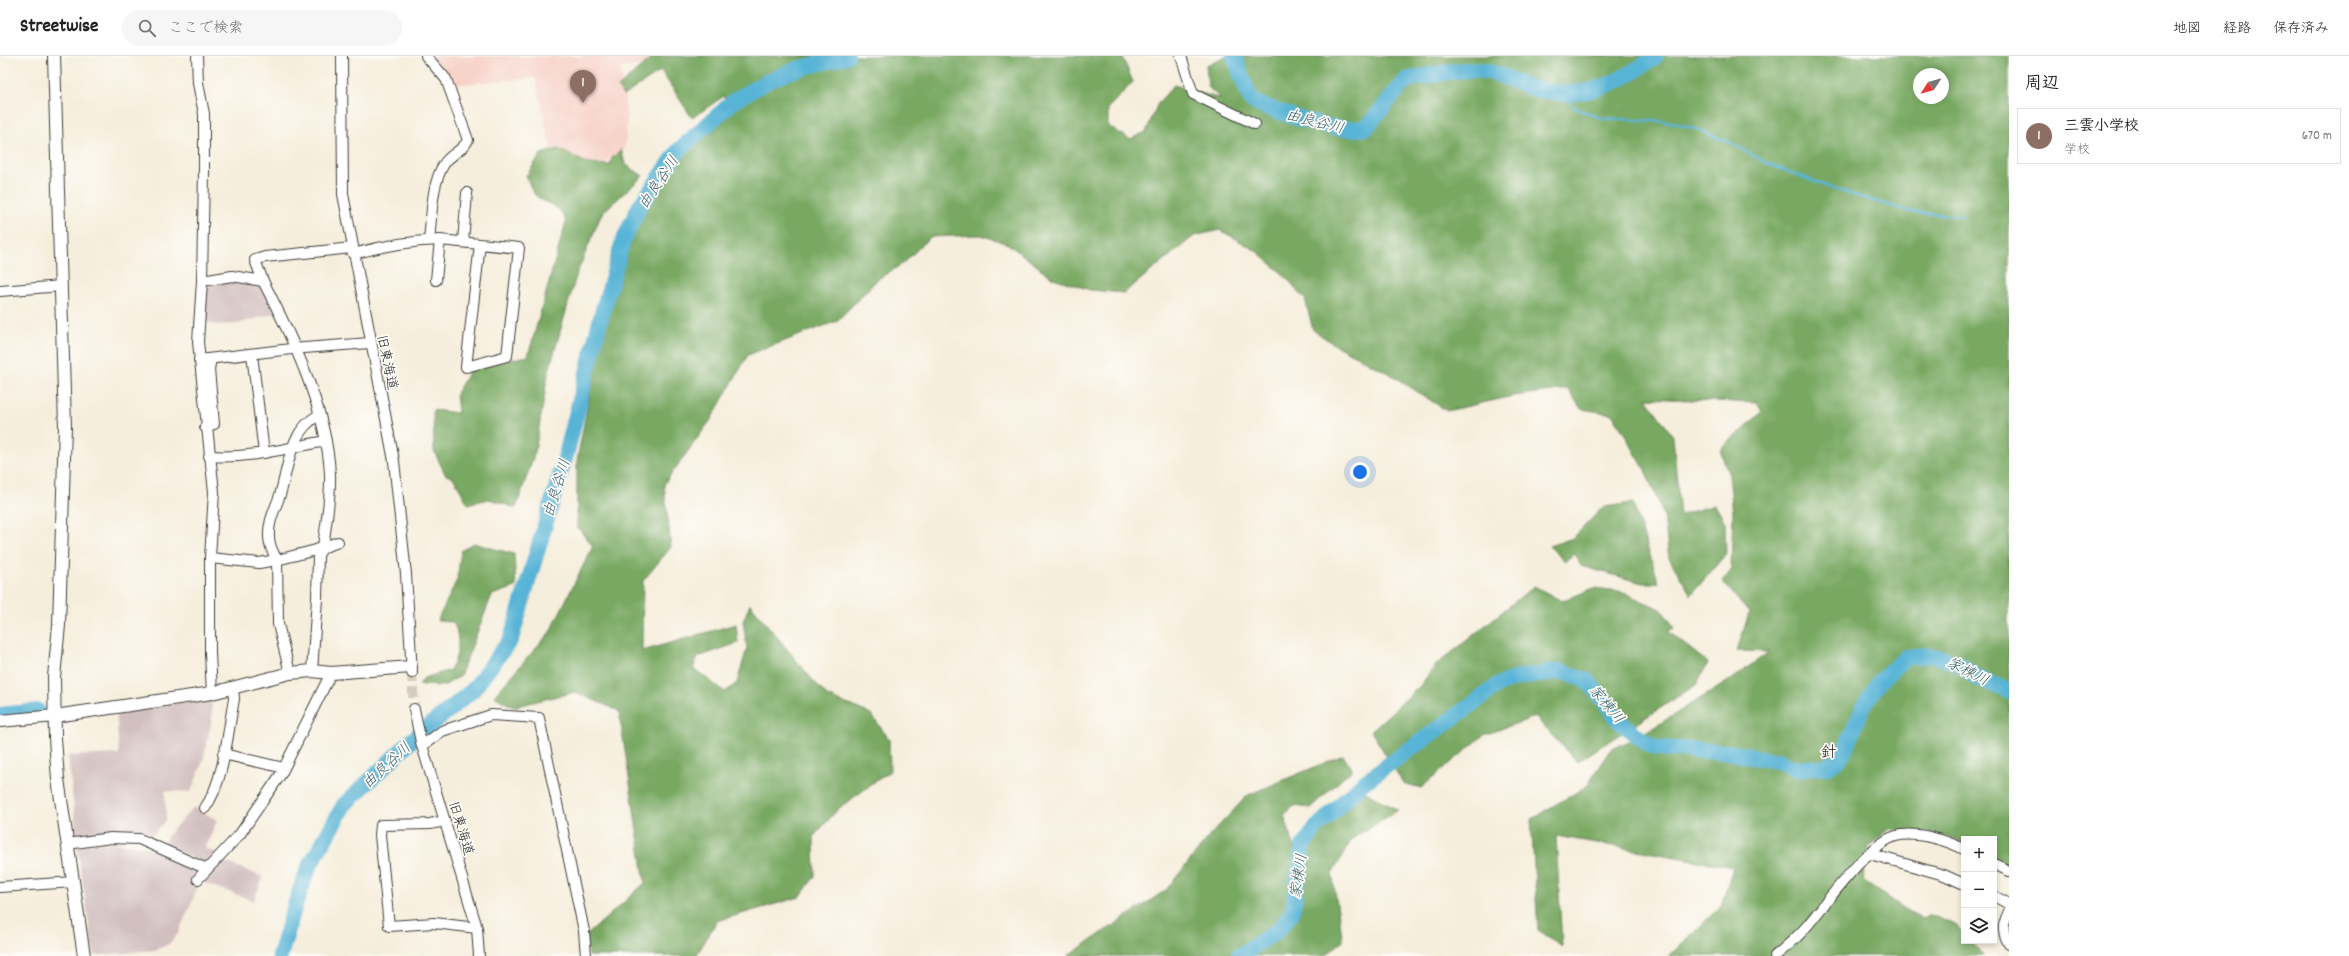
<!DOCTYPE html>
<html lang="ja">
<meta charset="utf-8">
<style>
body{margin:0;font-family:Dekko,"Klee One",sans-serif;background:#f6f6f6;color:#222}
.controls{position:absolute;right:12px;bottom:12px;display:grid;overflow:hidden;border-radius:0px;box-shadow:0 2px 6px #0003}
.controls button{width:36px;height:36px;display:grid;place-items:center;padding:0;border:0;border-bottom:1px solid #e0e0e0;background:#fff;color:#222;font:20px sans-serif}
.compass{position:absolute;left:1913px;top:12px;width:36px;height:36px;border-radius:50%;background:#fff;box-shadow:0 2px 6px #0003;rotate:234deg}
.you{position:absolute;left:1360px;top:416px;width:14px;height:14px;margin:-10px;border:3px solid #fff;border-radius:50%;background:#1a73e8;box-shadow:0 0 0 6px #1a73e833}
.badge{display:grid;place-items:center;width:26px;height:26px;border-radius:50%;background:#1f6fb2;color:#fff;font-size:13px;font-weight:700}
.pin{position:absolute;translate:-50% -33px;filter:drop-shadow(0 1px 2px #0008)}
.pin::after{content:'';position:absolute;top:21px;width:14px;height:12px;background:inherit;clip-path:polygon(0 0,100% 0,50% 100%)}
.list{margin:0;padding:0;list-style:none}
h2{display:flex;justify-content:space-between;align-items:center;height:52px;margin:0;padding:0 16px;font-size:17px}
h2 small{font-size:13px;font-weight:400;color:#767676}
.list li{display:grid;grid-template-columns:26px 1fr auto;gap:12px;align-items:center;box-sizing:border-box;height:56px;margin:0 8px 8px;padding:0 8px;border:1px solid #e0e0e0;border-radius:0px}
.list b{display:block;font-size:15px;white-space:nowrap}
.list p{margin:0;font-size:13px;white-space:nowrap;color:#767676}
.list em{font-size:13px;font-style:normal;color:#767676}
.icon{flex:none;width:22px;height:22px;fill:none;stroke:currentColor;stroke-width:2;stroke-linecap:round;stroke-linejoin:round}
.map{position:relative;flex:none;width:2009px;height:900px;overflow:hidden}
header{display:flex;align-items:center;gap:24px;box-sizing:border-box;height:56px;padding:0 20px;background:#fff;border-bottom:1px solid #e0e0e0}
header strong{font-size:19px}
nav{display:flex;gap:22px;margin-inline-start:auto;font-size:14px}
.search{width:280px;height:36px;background:#f6f6f6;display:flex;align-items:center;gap:10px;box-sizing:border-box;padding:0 14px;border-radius:22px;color:#767676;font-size:15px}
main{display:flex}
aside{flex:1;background:#fff}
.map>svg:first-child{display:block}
.built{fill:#f7d1c8}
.industrial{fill:#d2bfc0}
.forest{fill:#78a862;stroke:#4a623f;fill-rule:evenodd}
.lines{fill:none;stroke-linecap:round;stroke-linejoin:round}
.stream{stroke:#58b4d6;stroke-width:2.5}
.river{stroke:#58b4d6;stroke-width:16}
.minor-tunnel{stroke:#d5cebf;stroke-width:10;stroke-dasharray:10 5;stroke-linecap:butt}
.minor-casing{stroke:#3d3c39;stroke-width:12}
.tertiary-casing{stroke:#3d3c39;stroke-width:14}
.minor{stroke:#fff;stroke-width:10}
.tertiary{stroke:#fff;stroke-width:12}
.labels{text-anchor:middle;stroke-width:3.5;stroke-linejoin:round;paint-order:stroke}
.street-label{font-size:14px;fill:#1c1c1c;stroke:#fdfcf7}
.water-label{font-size:15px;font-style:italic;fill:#376070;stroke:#fdfcf7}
.quarter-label{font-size:16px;fill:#1c1c1c;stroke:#fdfcf7}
</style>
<header>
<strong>Streetwise</strong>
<div class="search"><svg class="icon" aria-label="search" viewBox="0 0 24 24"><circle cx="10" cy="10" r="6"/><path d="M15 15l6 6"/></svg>ここで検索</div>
<nav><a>地図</a><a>経路</a><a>保存済み</a></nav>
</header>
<main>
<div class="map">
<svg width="2009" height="900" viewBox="0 0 2009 900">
<rect width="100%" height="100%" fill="#fdfcf7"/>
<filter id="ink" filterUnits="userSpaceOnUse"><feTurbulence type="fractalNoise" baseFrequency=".025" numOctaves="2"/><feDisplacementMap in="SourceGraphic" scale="8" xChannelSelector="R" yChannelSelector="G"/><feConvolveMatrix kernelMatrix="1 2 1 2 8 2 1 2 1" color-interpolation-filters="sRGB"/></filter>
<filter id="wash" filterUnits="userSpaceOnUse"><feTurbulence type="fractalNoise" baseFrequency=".012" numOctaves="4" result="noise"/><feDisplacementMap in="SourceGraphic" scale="16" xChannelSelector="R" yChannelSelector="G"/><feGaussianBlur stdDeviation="0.9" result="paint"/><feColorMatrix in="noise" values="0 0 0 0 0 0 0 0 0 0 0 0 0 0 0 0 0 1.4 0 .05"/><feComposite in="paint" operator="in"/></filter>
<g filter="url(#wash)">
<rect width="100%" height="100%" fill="#f6eedc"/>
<!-- built -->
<path class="built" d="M429,0H663L651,8L621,12L627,64L625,91L599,112L552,97L535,22L451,29Z"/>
<!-- industrial -->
<g class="industrial">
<path d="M245,224L264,232L276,257L237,268L218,269L203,266L205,227Z"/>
<path d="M212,642L211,667L203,705L191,736L165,735L166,764L150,782L141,780L77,782L68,700L119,698L116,654Z"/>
<path d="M194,751L217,764L205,793L218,797L209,809L163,789L167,780Z"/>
<path d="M109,786L157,792L198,812L201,824L178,878L169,888L155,894L94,900L77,790Z"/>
<path d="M220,804L263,821L254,845L204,827L209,815Z"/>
</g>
<!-- forest -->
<g class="forest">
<path d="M654,0H1122L1133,26L1108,52V70L1130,83L1146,76L1158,47L1174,29L1221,43L1208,31L1206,9L1226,0H2009V810L1994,803V783H1964V788L1949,780L1890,773L1868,791L1863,824L1905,853L1923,863L1931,859L1957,870L1964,877V885H1971L1984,900H1669L1721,850L1733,811L1556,780L1562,890L1538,874L1531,763L1587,730L1609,695L1651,673L1727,626L1769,596L1737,595L1749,557L1722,525L1731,513L1733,457L1729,419L1720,394L1762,356L1757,347L1646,342L1673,380L1680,459L1715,449L1725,466L1726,498L1691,539L1669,502L1664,460L1645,414L1613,358L1581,353L1568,333L1513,340L1447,355L1390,318L1337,290L1313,274L1305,243L1283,218L1255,194L1220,174L1194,180L1124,237L1090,234L1053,222L1008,188L981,179L930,181L904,207L878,223L837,265L748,299L710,365L664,428L671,491L643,525L642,595L736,568L738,587L698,601L693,612L725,636L737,627L747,592L743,565L750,548L810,621L827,640L871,658L889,683L890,715L839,752L814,780L815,820L800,841L717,865L696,900H589L586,880L645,827L619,655L575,636L513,651L494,640L550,576L593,490L577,471V404L597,300L639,158L685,96L728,61L724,40L692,62L661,15L623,40L618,31ZM1919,18H1943V42H1919Z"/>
<path d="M558,93L589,108L610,109L612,102L621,93L625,108L643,120L602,157L577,217L548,318L535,396L516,452L489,443L468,448L454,423L445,418L434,395L433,354L458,357L456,338L471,312L528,300L566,166C559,147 549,150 536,140C532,136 529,126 526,120L541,98Z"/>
<path d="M1633,447L1659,527H1642L1581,510L1574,498L1565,505L1549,490L1573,482L1603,451Z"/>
<path d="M473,487L514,498L516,531L492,539L460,620L444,630L419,629L424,622L450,614C459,601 461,580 453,566L437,565L457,524L461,495Z"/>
<path d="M1534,530L1562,545L1594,532L1619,535L1661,553L1675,572L1668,575L1708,607L1696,629L1577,706L1535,661L1484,679L1421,732L1403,727L1371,675L1420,630L1435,610Z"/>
<path d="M1343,699L1352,714L1310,752L1294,750L1284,759L1299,804L1326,766L1357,731L1398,754L1352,783L1332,818L1343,885L1325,900H1068L1166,834L1212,777L1248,739Z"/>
</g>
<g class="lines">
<!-- stream -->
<path class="stream" d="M1564,39L1575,52L1601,62L1671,66L1700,74L1733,88L1766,107L1834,133L1912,156L1963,160"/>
<!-- river -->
<g class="river">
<path d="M1234,0L1250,42L1255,47C1290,59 1329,77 1366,72L1406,24C1431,20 1459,11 1485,15C1504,18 1520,30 1539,34C1586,45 1619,27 1656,0"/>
<path d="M0,659L38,655"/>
<path d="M280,900L295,849L308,813L344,749L411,685L473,634L511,583L566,399L601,261L623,185L639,151L679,94L735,44L766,26L794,14L847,0"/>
<path d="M1239,900L1277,875L1292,857L1303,790L1315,773L1363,727L1500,628L1517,622L1561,615L1588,625L1621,667L1645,686L1657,692L1727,696L1778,705L1797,713L1828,710L1837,705L1845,694L1863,651L1879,626L1906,601L1928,599L1939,601L1961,609L1976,621L2009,635"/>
</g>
</g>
</g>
<g filter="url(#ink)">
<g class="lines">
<!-- minor-tunnel -->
<path class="minor-tunnel" d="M412,617L414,653"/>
<!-- minor casing -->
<g class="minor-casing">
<g id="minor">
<path d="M197,0L198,27L204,58V116L202,225L198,286L214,436L210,502V597L212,637"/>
<path d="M342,0L343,138L394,405L406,518L412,617"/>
<path d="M426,0L446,23L468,84C463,95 450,98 444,108C431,129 432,160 429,184"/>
<path d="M1181,0L1193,38L1255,68"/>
<path d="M463,186L467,137"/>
<path d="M353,198C382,190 410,185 440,184L519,192L507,300L466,311L480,188"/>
<path d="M436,224L440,184"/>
<path d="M202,225L232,220L263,225L255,204L265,201L352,192"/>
<path d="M263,225C292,281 327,354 330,418C331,442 326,467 323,491L318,499L317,543L312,615"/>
<path d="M0,235L61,230"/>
<path d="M252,298L264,397"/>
<path d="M199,304L291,293L370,287"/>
<path d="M319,359C289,375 289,410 280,439C275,453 268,466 269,481C269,489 273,497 277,504L316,494L338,486"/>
<path d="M205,371L214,368L209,313L211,303"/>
<path d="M209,400C249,403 287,392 326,385"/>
<path d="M210,502L259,507L277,504L278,568L290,617"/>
<path d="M414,653L421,686L477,872L479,900"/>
<path d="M422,690L442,675L491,659L539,662L584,875L586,900"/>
<path d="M223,698L284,712"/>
<path d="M205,752C224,726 228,675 234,643L233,632"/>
<path d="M445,765L430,768L381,769L380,779L389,870L434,867L477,872"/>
<path d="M67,788L111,782L139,783L207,813"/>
<path d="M1870,798L1944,819L1964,828"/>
<path d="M1994,808L2009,815"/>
<path d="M198,823L240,778L281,718L331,617"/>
<path d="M0,831L74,826"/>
<path d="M1994,840L2009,848"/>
<path d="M2009,855C2003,869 2001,874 2009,888"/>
<path d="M1775,900C1786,891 1797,882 1806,871C1826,848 1867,788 1896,780C1917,775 1945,784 1964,793"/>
</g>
</g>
<!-- tertiary casing -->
<g class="tertiary-casing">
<g id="tertiary">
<path d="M54,0L65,370L59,569L54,621L55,682L58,723L84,900"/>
<path d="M0,665L55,660L212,637L290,617L312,615L331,617L411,611"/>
</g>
</g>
<!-- minor -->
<use href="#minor" class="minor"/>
<!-- tertiary -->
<use href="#tertiary" class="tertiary"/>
</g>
</g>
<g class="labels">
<!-- street labels -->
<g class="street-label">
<text transform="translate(388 306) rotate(78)" y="5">旧東海道</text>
<text transform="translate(462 772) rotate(73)" y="5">旧東海道</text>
</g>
<!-- water labels -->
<g class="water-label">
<text transform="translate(1315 65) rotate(14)" y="5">由良谷川</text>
<text transform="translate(658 126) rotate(-56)" y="5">由良谷川</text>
<text transform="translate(556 432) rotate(-73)" y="5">由良谷川</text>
<text transform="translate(1968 615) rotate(27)" y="5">家棟川</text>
<text transform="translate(1607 648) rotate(50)" y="5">家棟川</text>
<text transform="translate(386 709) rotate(-43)" y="5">由良谷川</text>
<text transform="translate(1298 820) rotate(-81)" y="5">家棟川</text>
</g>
<!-- quarter labels -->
<g class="quarter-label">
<text x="1829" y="701">針</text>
</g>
</g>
</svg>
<div class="controls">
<button>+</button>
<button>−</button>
<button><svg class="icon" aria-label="layers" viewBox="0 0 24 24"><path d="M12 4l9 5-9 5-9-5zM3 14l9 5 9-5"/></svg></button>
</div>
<svg class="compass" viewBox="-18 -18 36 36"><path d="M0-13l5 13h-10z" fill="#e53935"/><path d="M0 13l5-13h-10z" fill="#767676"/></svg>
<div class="you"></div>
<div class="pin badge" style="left:583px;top:47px;background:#8d6e63">1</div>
</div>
<aside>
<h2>周辺<small></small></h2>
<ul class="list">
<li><span class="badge" style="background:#8d6e63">1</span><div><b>三雲小学校</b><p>学校</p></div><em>670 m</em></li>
</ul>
</aside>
</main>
